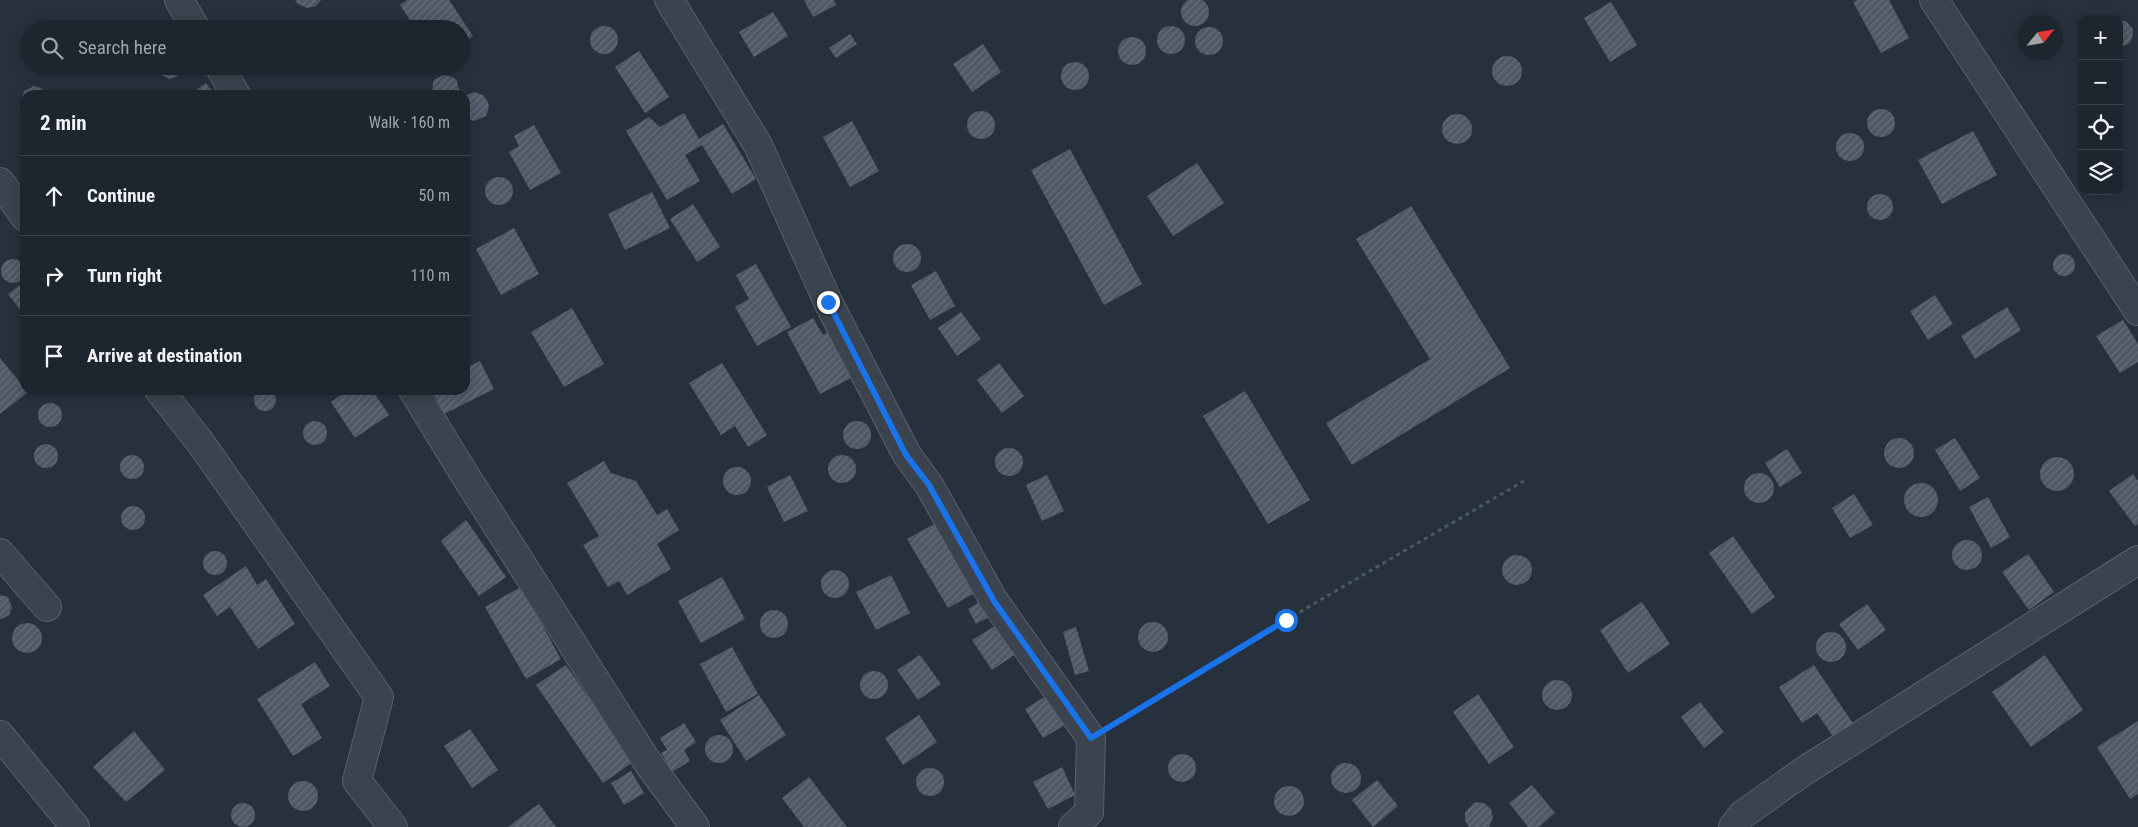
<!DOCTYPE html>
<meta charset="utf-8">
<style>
body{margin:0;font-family:"Roboto Condensed",sans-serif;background:#252d36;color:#f1f3f6}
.controls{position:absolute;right:15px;top:15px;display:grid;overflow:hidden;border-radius:10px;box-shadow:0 2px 12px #0003}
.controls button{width:45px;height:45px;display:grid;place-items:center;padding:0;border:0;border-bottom:1px solid #3b424a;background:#1d252e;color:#f1f3f6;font:25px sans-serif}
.compass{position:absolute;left:2018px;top:15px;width:45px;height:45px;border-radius:50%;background:#1d252e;box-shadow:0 2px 12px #0003;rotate:59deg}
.stop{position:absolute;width:15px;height:15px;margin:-11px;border:4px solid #1a73e8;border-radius:50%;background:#fff}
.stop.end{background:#1a73e8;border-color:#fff;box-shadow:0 1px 5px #0008}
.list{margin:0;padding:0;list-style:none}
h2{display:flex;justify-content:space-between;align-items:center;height:65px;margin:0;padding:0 20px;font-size:21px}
h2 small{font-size:16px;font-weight:400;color:#a0a5aa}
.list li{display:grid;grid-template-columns:32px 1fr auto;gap:15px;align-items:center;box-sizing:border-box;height:80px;padding:0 20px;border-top:1px solid #3b424a}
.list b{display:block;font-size:19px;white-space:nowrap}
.list em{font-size:16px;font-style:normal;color:#a0a5aa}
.icon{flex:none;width:28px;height:28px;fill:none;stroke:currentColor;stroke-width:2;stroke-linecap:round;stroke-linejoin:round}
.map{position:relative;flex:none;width:2138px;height:827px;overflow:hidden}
.search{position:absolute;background:#1d252e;box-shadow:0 2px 12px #0003;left:20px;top:20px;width:450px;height:55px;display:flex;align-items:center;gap:12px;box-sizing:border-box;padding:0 18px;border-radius:28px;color:#a0a5aa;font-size:19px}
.panel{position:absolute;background:#1d252e;box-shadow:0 2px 12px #0003;left:20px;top:90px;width:450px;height:305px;border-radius:15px}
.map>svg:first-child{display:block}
.building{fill:url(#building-hatch)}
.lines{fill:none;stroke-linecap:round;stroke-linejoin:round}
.minor-casing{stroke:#59616b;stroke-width:30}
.path{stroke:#495b5e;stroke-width:3;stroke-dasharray:4 4;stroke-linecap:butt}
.minor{stroke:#3b434e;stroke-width:28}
.route{stroke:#1a73e8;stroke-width:6}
</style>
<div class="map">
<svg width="2138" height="827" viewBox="0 0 2138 827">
<defs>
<pattern id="building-hatch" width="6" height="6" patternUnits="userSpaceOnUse" patternTransform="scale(1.25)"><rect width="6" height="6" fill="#4e5866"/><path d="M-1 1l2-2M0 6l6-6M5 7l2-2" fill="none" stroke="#656e7a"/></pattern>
</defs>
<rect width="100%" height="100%" fill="#27313e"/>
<!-- building -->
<g class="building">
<circle cx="1195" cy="12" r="14"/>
<path d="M295,0H321L316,6L307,8L298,4Z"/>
<path d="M407,0H449L473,36L461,44V29H416L400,5Z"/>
<path d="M804,0H834L836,5L813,17Z"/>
<path d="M1857,0H1889L1909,38L1881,53L1853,2Z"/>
<path d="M1611,2L1637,45L1610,62L1584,18Z"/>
<path d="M773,12L788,36L754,57L739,32Z"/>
<path d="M2119,20L2127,22L2133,29V34L2130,43L2119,48Z"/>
<circle cx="604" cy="40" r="14"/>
<circle cx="1171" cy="40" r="14"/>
<circle cx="1209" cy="41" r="14"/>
<path d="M850,34L857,44L836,58L829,48Z"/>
<circle cx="1132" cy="51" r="14"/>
<path d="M983,44L1001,72L972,92L953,64Z"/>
<path d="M639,51L669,97L645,113L615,67Z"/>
<circle cx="1507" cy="71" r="15"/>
<circle cx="1075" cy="76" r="14"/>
<path d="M159,66H183V67L176,77L169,79L162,75Z"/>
<path d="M444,75L453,77L457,81L459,90L458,95H432L433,82L435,79Z"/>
<path d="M206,83L215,95H189Z"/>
<path d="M34,86L41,88L46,95H25V106L22,99L24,91Z"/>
<path d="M474,92L483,95L488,102L489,107L486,116L474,121L465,118V96Z"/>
<circle cx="1881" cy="123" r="14"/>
<circle cx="981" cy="125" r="14"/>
<path d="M684,113L699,139L723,124L756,179L732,194L702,145L685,155L700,181L667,200L626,131L649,117L660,127Z"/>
<circle cx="1457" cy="129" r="15"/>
<path d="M852,121L879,171L850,187L823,137Z"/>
<path d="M534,125L561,173L530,190L509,152L519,146L514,136Z"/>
<path d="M1973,131L1997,175L1942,204L1918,160Z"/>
<circle cx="1850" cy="147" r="14"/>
<path d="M1070,149L1142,284L1104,305L1031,170Z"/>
<path d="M1197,163L1224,203L1173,236L1147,196Z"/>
<circle cx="499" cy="191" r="14"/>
<path d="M652,192L670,228L625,250L608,214Z"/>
<circle cx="1880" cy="207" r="13"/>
<path d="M693,204L720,247L697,262L670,219Z"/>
<path d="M1411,206L1510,368L1352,465L1326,423L1430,359L1356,239Z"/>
<path d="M514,228L539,274L501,295L476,249Z"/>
<circle cx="907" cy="258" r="14"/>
<circle cx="2064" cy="265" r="11"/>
<circle cx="13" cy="271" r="12"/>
<path d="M756,264L791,327L757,346L735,307L749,299L736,275Z"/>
<path d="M936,271L955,306L930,320L911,285Z"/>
<path d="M25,281V316L8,294Z"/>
<path d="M1935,295L1953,324L1928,340L1910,311Z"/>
<path d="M2007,307L2021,330L1975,359L1961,336Z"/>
<path d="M572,308L604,364L564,387L531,332Z"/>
<path d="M961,312L981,339L957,356L938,328Z"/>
<path d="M813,318L823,335L834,329L859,374L820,394L787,332Z"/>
<path d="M2123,320L2138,344V362L2120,373L2096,336Z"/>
<path d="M0,358L28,392L0,414Z"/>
<path d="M480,361L494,389L444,414L432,390H465V368Z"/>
<path d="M722,363L767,435L748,447L735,426L721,435L689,383Z"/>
<path d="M999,363L1024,396L1002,413L977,380Z"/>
<circle cx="265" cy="400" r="11"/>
<path d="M348,390H372L389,415L355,438L331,402Z"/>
<path d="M1245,391L1310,500L1268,524L1203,416Z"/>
<circle cx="50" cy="415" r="12"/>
<circle cx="857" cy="435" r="14"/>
<circle cx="315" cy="433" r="12"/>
<circle cx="1899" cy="453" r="15"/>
<path d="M1955,438L1980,478L1960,491L1935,450Z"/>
<circle cx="46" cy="456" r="12"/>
<circle cx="1009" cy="462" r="14"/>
<path d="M1787,449L1802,473L1780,487L1765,463Z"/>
<circle cx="842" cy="469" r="14"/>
<circle cx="132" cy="467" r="12"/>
<circle cx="2057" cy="474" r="17"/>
<path d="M604,461L611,473L636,481L657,515L667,509L679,530L657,544L671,569L627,595L619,581L608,587L583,545L599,536L567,483Z"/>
<circle cx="737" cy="481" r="14"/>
<circle cx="1759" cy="488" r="15"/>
<path d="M2133,474L2138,481V524L2135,526L2109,491Z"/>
<path d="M790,475L808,511L784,522L767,487Z"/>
<path d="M1047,475L1064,511L1042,521L1026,485Z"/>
<circle cx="1921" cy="500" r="17"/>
<path d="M1854,494L1873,525L1850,538L1832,508Z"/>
<path d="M1988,497L2010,537L1991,548L1969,507Z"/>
<circle cx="133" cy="518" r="12"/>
<path d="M466,520L506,577L479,596L441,541Z"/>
<path d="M936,523L977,592L948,608L907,539Z"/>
<path d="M1733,536L1775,597L1752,614L1709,553Z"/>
<circle cx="1967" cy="555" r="15"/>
<circle cx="215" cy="563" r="12"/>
<path d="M2028,554L2054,592L2029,610L2002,572Z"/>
<circle cx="1517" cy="570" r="15"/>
<path d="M246,566L257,585L266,579L295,624L258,649L230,607L217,616L203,595Z"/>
<circle cx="835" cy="584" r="14"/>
<path d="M891,575L910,613L876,630L856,592Z"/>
<path d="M722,577L745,619L701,643L678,601Z"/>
<path d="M521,587L561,659L526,679L485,607Z"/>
<path d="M0,595L8,597L12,608L9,615L2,619H0Z"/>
<path d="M981,601L989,617L976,624L968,609Z"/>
<path d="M1642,602L1670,644L1628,673L1600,630Z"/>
<path d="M1867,604L1886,630L1858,650L1839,624Z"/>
<circle cx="774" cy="624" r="14"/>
<circle cx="1153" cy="637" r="15"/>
<circle cx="27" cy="638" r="15"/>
<path d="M997,625L1016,654L992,670L972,640Z"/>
<path d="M1076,627L1089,671L1075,675L1063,632Z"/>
<circle cx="1831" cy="647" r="15"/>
<path d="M732,647L758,694L726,712L700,664Z"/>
<path d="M920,655L941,684L918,700L897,670Z"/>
<path d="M2045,655L2083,710L2031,747L1992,692Z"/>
<path d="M315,662L330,686L301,704L322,738L293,756L257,699Z"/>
<path d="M566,665L633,762L603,783L536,685Z"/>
<path d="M1814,665L1854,725L1834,738L1817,713L1802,723L1779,687Z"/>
<circle cx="874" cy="685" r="14"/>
<circle cx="1557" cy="695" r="15"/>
<path d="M1051,693L1070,722L1043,738L1025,709Z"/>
<path d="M1478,694L1514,747L1489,764L1453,712Z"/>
<path d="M759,695L786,735L746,761L720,720Z"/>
<path d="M1700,702L1724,732L1704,748L1681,717Z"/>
<path d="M919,715L937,742L903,765L885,738Z"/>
<path d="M2138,721V794L2130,799L2097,747Z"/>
<path d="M684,723L696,742L684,750L690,761L672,772L661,753L667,750L660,738Z"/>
<path d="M470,729L498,770L472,788L444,746Z"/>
<path d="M134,731L165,770L126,802L93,767Z"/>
<circle cx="719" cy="749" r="14"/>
<circle cx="1182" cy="768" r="14"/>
<circle cx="1346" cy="778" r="15"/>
<path d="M1062,767L1075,795L1048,809L1033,782Z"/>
<circle cx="930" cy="782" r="14"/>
<path d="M631,771L644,793L624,805L611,783Z"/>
<path d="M809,777L847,827H804L782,798Z"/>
<path d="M1377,780L1398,806L1373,827L1352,800Z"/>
<circle cx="303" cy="796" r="15"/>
<path d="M1532,785L1555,813L1539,827H1528L1509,803Z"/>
<circle cx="1289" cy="801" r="15"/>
<path d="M1475,802L1484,803L1491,809L1493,818L1489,827H1469L1465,821V812Z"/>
<circle cx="243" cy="815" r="12"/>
<path d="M539,804L556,827H508L525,814Z"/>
</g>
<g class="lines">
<!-- minor casing -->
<g class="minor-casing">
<g id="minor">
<path d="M179,0L196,29"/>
<path d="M669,0L758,145L828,302L907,455L929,485L994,601L1091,738L1089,812L1073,827"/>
<path d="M1934,0L2138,311"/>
<path d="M219,66L236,95"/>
<path d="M0,182L25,217"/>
<path d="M159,390L200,442L379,697L357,781L393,827"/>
<path d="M413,390L463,472L648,763L695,827"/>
<path d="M0,553L47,607"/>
<path d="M0,735L75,827"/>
<path d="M1733,827L1742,815L1804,771L2138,560"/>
</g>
</g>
<!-- path -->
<path class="path" d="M1115,724L1286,620L1524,481"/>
<!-- minor -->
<use href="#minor" class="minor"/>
</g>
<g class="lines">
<!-- route -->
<path class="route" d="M828,302L906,455L929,485L994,601L1091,738L1286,620"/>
</g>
</svg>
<div class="controls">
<button>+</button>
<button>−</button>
<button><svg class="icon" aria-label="locate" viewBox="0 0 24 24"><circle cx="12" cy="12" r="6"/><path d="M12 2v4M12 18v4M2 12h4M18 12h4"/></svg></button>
<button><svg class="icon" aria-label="layers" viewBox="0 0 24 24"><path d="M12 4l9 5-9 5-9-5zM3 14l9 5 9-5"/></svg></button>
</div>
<svg class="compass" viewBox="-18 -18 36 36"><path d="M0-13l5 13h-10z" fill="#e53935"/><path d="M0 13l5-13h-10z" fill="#a0a5aa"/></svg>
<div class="stop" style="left:1286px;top:620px"></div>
<div class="stop end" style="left:828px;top:302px"></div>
<div class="search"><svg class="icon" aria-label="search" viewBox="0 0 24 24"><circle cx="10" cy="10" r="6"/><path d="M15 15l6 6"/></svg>Search here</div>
<section class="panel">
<h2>2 min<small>Walk · 160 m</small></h2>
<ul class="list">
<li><svg class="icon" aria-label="ahead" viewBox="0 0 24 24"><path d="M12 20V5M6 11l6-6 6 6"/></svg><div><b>Continue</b></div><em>50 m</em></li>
<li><svg class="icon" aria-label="right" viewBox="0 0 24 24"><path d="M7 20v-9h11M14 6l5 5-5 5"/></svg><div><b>Turn right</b></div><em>110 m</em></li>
<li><svg class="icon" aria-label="arrive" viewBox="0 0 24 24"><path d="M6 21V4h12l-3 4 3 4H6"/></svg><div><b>Arrive at destination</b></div></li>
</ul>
</section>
</div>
